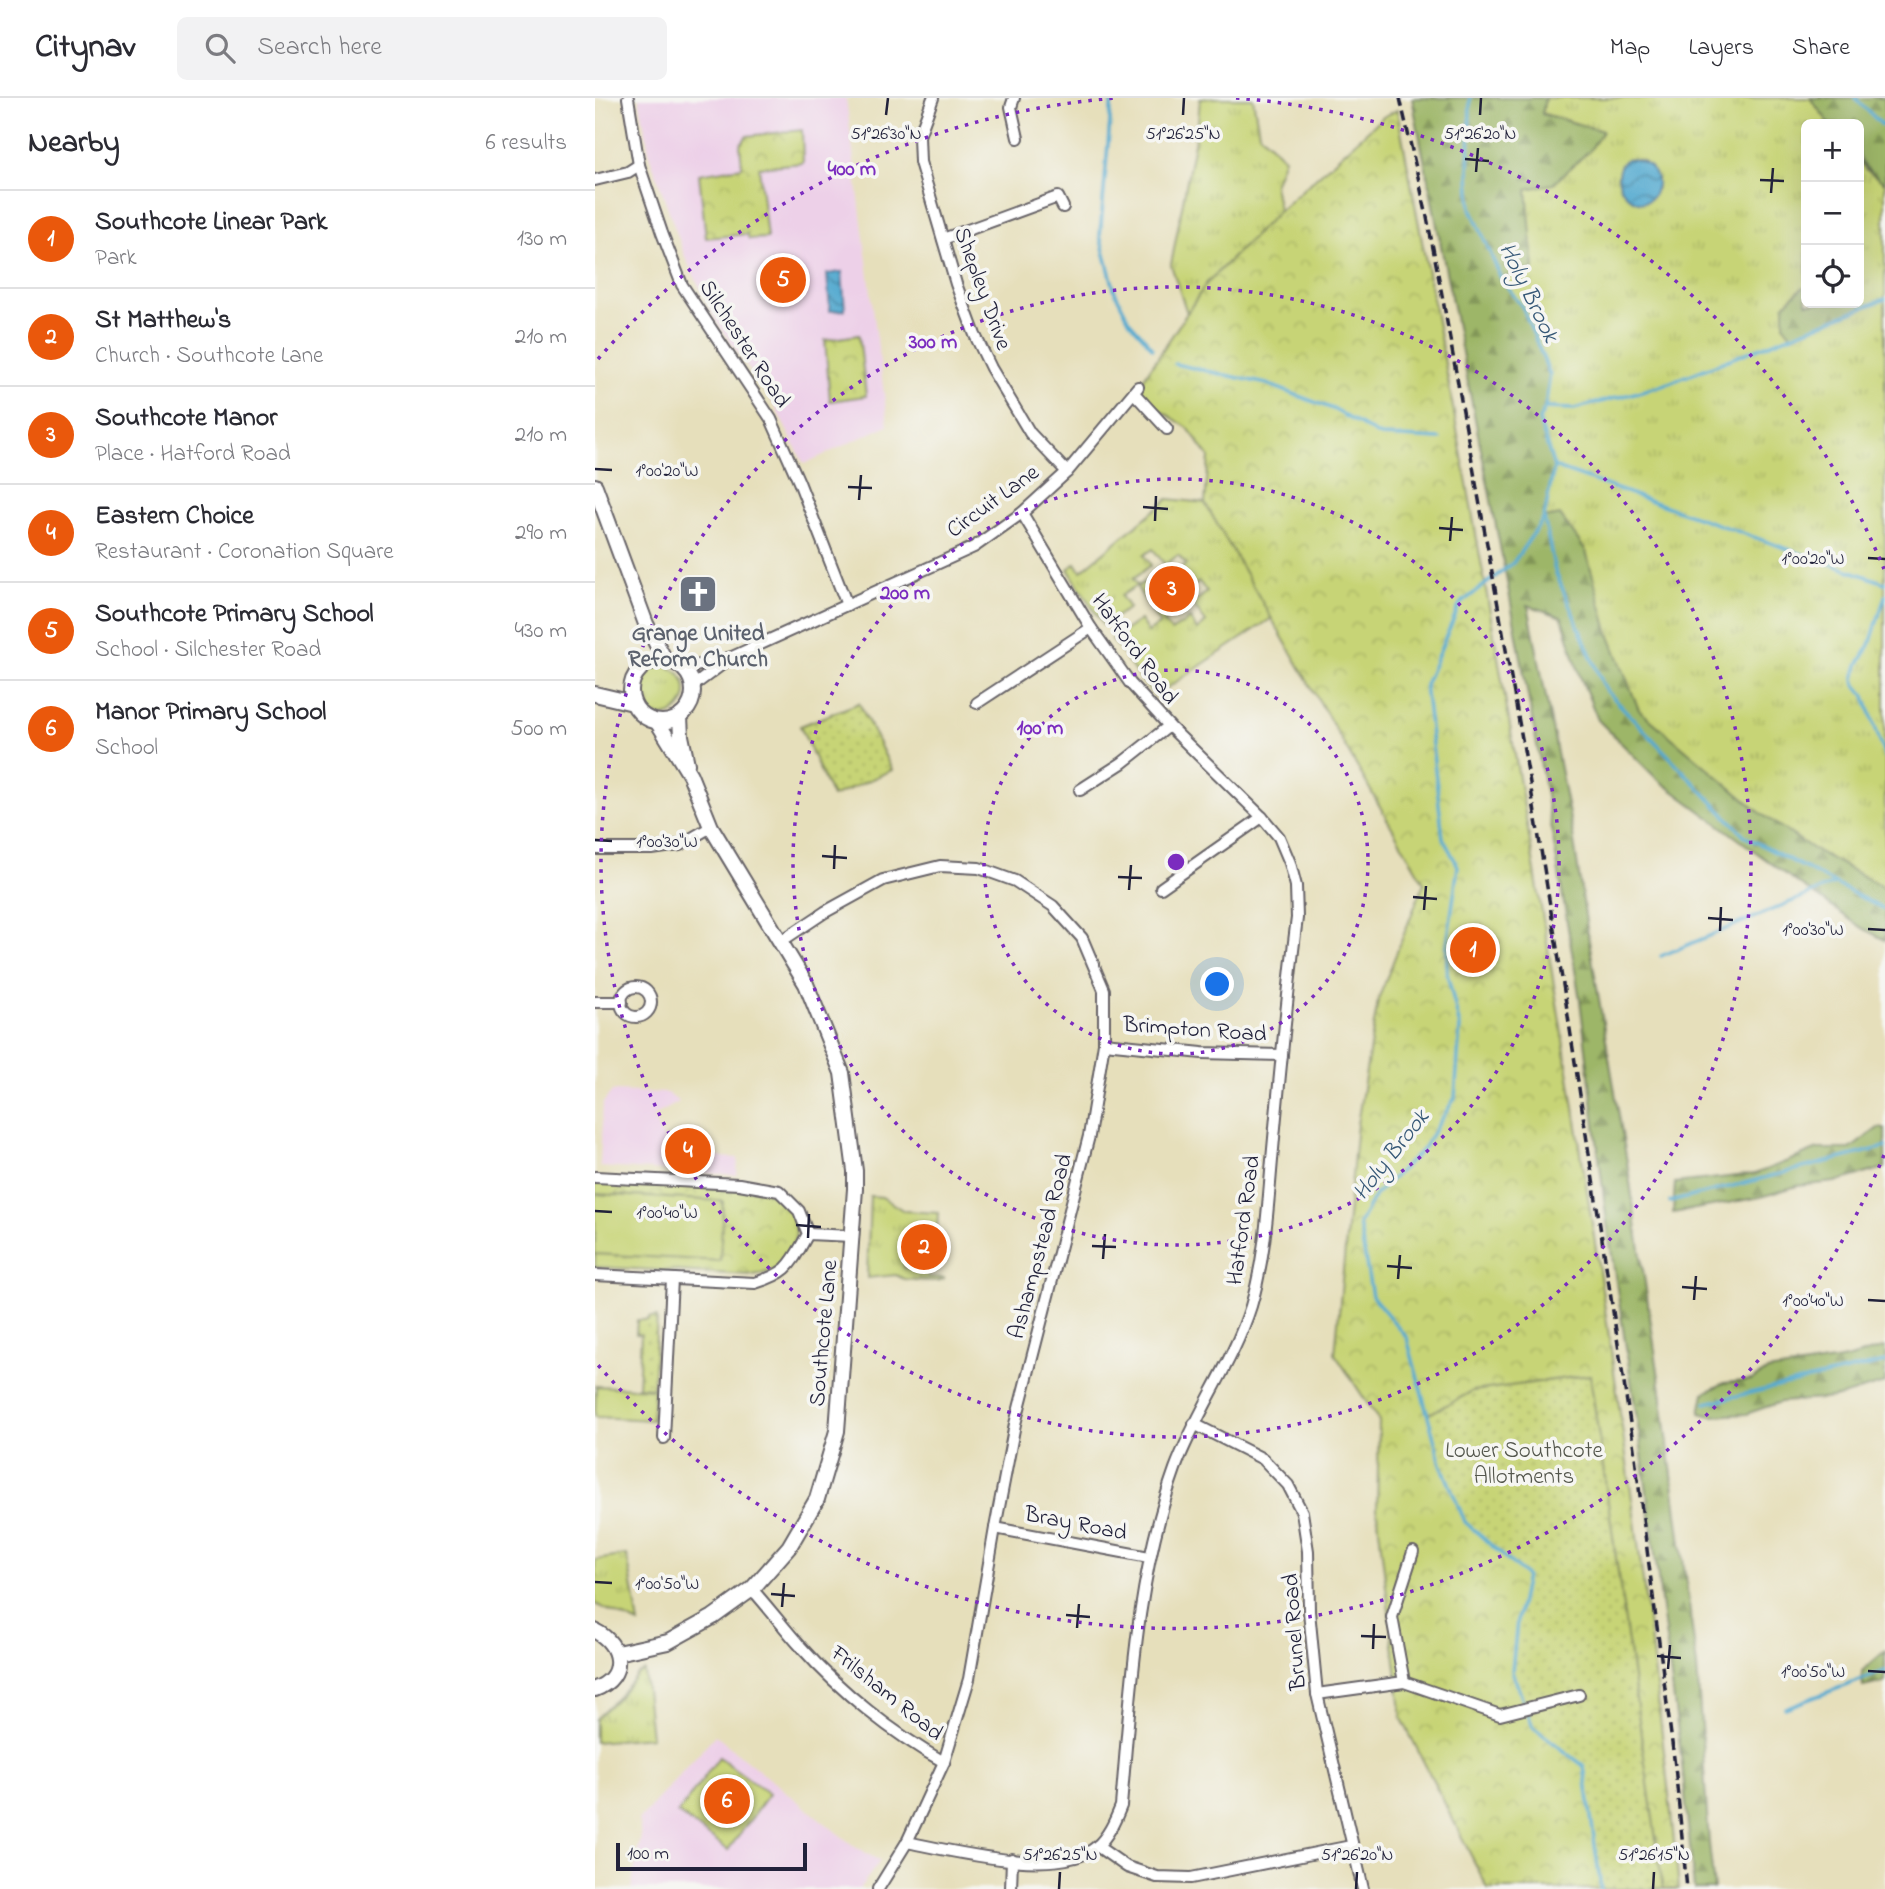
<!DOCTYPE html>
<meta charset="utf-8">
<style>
body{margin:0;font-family:"Indie Flower",sans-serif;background:#f2f2f3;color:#2b2b33}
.controls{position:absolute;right:21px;top:21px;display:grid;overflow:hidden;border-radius:10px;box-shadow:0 7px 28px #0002}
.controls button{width:63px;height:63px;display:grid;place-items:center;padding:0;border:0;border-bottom:2px solid #e1e1e2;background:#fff;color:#2b2b33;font:35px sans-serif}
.scale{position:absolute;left:21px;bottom:18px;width:191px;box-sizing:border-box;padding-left:7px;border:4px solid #22223b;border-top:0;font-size:19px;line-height:24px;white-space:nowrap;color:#22223b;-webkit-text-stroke:5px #f6f6f2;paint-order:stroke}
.you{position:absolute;left:623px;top:887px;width:24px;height:24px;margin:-18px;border:5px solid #fff;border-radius:50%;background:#1a73e8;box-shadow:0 0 0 10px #1a73e833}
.badge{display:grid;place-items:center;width:46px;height:46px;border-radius:50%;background:#ea580c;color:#fff;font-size:23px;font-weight:700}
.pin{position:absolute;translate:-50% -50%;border:4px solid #fff;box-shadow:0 2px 7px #0006}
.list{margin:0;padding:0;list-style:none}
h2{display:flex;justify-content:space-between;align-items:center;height:91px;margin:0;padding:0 28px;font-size:30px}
h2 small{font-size:23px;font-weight:400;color:#7c7c81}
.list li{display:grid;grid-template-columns:46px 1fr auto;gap:21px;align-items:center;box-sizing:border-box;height:98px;padding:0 28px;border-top:2px solid #e1e1e2}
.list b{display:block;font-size:26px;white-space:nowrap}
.list p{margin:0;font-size:23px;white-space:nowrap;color:#7c7c81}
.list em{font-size:23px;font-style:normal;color:#7c7c81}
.icon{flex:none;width:38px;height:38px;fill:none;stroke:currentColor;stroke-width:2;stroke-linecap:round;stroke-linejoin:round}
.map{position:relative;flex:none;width:1290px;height:1791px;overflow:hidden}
header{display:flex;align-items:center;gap:42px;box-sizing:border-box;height:98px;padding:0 35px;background:#fff;border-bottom:2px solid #e1e1e2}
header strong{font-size:33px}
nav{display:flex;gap:38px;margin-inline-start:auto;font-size:24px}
.search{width:490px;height:63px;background:#f2f2f3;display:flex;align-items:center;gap:18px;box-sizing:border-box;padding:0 24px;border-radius:10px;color:#7c7c81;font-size:26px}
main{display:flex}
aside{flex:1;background:#fff}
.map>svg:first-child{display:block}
.built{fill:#edd0e8}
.grass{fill:url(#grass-tufts);stroke:#747b58;stroke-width:2;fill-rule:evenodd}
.forest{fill:url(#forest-firs);stroke:#606c51;stroke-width:2}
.park{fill:url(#park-crowns);stroke:#747b58;stroke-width:2}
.garden{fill:url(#garden-dots);stroke:#747b58;stroke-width:2}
.pitch{fill:#c7d476;stroke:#747b58;stroke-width:2}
.water{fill:url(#water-waves);stroke:#3b6686;stroke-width:2}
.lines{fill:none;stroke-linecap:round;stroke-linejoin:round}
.stream{stroke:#54aad0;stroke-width:3.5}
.minor-casing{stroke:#676468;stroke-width:14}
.tertiary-casing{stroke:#676468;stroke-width:18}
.minor{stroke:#fff;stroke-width:10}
.tertiary{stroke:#fff;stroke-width:14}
.rail{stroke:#22223b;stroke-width:3.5;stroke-dasharray:10 5;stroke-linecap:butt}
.ticks{fill:none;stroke:#22223b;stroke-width:2.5}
.ring{fill:none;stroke:#7b2cbf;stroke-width:3.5;stroke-dasharray:3.5 7}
.labels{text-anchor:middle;stroke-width:7;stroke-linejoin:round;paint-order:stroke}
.street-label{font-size:23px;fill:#22223b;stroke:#f6f6f2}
.worship-label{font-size:23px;font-weight:bold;fill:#5b616d;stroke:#f6f6f2}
.park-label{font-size:23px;fill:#54574d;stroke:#f6f6f2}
.water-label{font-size:24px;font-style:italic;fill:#365877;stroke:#f6f6f2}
.ticks-label{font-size:18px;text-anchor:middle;fill:#22223b;stroke:#f6f6f2;stroke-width:7;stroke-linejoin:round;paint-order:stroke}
.centre{fill:#7b2cbf;stroke:#f6f6f2;stroke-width:3.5}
.ring-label{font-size:21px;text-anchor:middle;font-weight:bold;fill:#7b2cbf;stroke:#f6f6f2;stroke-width:7;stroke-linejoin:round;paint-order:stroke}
</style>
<header>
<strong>Citynav</strong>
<div class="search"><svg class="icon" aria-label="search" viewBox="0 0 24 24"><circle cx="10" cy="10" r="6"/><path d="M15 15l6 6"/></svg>Search here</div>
<nav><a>Map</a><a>Layers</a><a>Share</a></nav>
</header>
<main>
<aside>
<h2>Nearby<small>6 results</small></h2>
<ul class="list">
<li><span class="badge">1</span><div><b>Southcote Linear Park</b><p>Park</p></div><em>130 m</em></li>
<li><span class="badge">2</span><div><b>St Matthew's</b><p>Church · Southcote Lane</p></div><em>210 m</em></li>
<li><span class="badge">3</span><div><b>Southcote Manor</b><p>Place · Hatford Road</p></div><em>210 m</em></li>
<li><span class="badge">4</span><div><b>Eastern Choice</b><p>Restaurant · Coronation Square</p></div><em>290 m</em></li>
<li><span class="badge">5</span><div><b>Southcote Primary School</b><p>School · Silchester Road</p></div><em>430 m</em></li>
<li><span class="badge">6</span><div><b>Manor Primary School</b><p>School</p></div><em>500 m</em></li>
</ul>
</aside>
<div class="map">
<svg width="1290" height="1791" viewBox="0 0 1290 1791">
<defs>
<pattern id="grass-tufts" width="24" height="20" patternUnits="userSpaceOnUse" patternTransform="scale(1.75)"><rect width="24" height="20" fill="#c7d476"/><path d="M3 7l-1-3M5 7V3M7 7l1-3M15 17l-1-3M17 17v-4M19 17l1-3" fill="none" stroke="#abb667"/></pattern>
<pattern id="forest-firs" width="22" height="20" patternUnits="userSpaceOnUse" patternTransform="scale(1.75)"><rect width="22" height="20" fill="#9db667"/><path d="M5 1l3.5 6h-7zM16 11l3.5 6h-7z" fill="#809456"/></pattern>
<pattern id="park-crowns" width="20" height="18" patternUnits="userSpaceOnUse" patternTransform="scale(1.75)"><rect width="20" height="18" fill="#c7d476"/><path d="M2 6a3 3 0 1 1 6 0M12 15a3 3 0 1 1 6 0" fill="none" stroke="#abb667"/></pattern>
<pattern id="garden-dots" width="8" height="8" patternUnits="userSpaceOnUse" patternTransform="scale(1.75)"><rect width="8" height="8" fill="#c7d476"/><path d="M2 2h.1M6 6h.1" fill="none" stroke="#abb667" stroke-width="1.8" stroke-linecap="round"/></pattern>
<pattern id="water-waves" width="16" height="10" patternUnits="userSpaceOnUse" patternTransform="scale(1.75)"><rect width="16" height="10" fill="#54aad0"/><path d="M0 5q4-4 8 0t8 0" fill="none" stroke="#458aaa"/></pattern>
</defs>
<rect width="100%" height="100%" fill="#f6f6f2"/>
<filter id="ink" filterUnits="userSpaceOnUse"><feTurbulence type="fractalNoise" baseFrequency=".0143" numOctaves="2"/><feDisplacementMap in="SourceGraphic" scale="14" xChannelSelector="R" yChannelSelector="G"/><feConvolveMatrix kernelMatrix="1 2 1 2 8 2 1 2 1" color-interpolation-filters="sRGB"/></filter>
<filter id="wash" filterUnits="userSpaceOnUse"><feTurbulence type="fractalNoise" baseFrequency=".00686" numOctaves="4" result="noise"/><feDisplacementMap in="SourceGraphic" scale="28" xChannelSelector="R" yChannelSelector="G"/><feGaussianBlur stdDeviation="1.57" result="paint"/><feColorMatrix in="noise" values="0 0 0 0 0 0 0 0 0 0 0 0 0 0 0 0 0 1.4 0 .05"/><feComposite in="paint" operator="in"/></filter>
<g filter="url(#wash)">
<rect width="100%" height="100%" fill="#e6dfbb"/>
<!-- built -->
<g class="built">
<path d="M44,0H251L293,327L209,366L179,307L121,223L90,159L55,59Z"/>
<path d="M17,993L72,995L84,1004L57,1019L77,1057L143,1060L142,1077L5,1069L8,1005Z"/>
<path d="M120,1637L260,1749L285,1763L264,1791H36L46,1738L44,1722Z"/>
</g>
<!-- grass -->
<g class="grass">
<path d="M605,0H658L664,35L689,60L679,87L684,113L612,185L592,215L576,167L603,24Z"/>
<path d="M950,0H1215L1235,26H1211V205H1264V63L1270,71L1290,85V812L1151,739L1010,591L949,420L959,369L944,322L950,310L906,180L939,171L931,91L1007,33L946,15ZM1036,61L1048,63L1062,90L1055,100L1027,91L1024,72Z"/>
<path d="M573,401L610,405L677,520L560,598L545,581L517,541L545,522L553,534L565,526L541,488L526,498L534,510L508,527L473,471L481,465L486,473ZM558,451L570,467L583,457L591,466L577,477L591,495L604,484L612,494L597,506L611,524L602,532L595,521L576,533L569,524L582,514L556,479L543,488L538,481L556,467L549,457Z"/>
<circle cx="66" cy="593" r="25"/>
<path d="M275,1098L287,1099L309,1113L343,1115L342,1133L311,1132L309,1170L333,1172V1179L350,1180L343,1183L322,1182L309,1181L301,1177L272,1180Z"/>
<path d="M32,1457L44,1526L0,1506V1462Z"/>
<path d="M49,1573L56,1639L0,1644V1621L25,1597L42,1576Z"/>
</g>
<!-- forest -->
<g class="forest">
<path d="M817,0H950L947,16L1008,33L995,52L958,86L932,91L939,171L906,180L928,210L955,277L950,310L944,322L959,369L949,420L965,417L991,453L1013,533L1044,612L1168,717L1218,751L1290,790V842L1267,830L1200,783L1061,680L1003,622L985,578L967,519L933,507L978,737L993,837L1032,1064L1066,1293L1102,1568L1114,1745L1119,1791H1099L1087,1665L1046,1348L1012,1125L985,902L948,680L913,489Z"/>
<path d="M1215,0H1290V85C1259,63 1264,62 1264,26H1235Z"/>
<path d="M1208,189L1211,190V205H1264V202L1268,210L1197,238L1189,228V207Z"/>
<path d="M1283,1030L1290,1031V1070L1240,1084L1202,1088L1166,1099L1078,1115L1080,1085L1160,1076L1223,1051H1255Z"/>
<path d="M1290,1249V1285L1240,1300L1186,1304L1151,1316L1116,1318L1105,1315L1109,1295L1129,1285L1157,1282L1172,1273L1252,1261Z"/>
<path d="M1290,1553V1584L1268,1589L1267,1573Z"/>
</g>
<!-- park -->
<g class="park">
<path d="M802,12C863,329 920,647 972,966C1016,1240 1056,1515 1084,1791H893L807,1621L782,1414L784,1323L740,1256L762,1026L783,902L829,785L610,405L614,359L593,330L539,295L612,185L684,113L788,19Z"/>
<path d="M207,32L208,65L164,69L172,140L154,141L152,136L111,140L104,76L147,69L145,47L152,38Z"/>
<path d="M264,237L271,298L235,303L230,242Z"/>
<path d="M0,1084L168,1092C175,1096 183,1098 188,1103C208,1122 204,1158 179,1172C173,1175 165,1176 158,1177L0,1169Z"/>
</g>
<!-- garden -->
<g class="garden">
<path d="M264,605L297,672L237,699L205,628Z"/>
<path d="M54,1219H62L58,1290L43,1289L46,1237L41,1236L42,1222H54Z"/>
<path d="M995,1277L1068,1791H1006L989,1668L938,1629L917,1573L922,1523L931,1478L870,1424L846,1367L832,1317L878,1293Z"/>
</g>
<!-- pitch -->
<g class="pitch">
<path d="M0,1096L128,1103L125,1163L0,1156Z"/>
<path d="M1,1288L59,1291L57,1322L0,1319Z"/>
<path d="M124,1659L174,1696L133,1752L83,1715Z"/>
</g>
<!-- water -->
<g class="water">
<path d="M1031,61C1047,60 1067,72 1061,91C1051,126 1005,84 1031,61Z"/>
<path d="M247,174L250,212L235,213L232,176Z"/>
</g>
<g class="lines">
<!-- stream -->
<g class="stream">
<path d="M517,0L505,138L520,194L535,224L558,250"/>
<path d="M875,0L874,78L876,110L906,180L928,210L955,277L950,310L944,322L959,369L949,420L918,465L865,506L830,587L848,740L863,768L852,847V875L865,929L860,1000L827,1052L780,1097L764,1126L777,1198L812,1240L846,1366L870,1424L931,1478L922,1523L917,1573L938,1629L989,1668L1006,1791"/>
<path d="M1260,0L1290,30"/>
<path d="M580,266L672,286L738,311L785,338L845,341"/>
<path d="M950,310L979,311L1066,288L1290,201"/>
<path d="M959,369L1290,485"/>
<path d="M949,420L960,473L1010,591L1151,739L1290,812"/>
<path d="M1290,498L1275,547L1263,567L1259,581L1261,587L1270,598L1290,659"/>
<path d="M1066,858L1239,786"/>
<path d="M1075,1104L1290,1049"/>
<path d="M1111,1305L1290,1264"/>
<path d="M1190,1610L1290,1573"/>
</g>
</g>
</g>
<g filter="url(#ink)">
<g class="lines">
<!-- minor casing -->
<g class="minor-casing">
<g id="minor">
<path d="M33,0L44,67L67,135L87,187L176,321L204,384L252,507"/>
<path d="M338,0L324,38L325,64L361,186L380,237L396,270L435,335L472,374"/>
<path d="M419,0L416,9L423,40"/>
<path d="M0,82L33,74L44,67"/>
<path d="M348,141L463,99L468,109"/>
<path d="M539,295L572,331"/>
<path d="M89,571L137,559L379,449L427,415L472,374L543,289"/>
<path d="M98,588L129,565"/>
<path d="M382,605L496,530"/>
<path d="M485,692L527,665L574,628"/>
<path d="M0,751H57L85,747L116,729"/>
<path d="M566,790L667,719"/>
<path d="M185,844L230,814L288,782L345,768L384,770L420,783L458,808L487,840L509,892V945L494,1038L420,1326L400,1430L374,1581L349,1664L312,1744L283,1791"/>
<circle cx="41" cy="904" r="15"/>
<path d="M0,904H27"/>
<path d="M509,945L607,955L687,957"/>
<path d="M0,1079L144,1086L184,1093L204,1113L213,1136C195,1167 195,1174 160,1185L0,1177"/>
<path d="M213,1136L257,1138"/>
<path d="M599,1326L668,1361L693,1387L707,1414L713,1453L714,1513L722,1596L768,1791"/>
<path d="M69,1340L77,1181"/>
<path d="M400,1430L554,1459"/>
<path d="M157,1491C174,1510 189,1530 206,1549C246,1594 297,1635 349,1664"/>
<path d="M809,1584L797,1519L818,1454"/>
<path d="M722,1596L809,1584L905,1617L984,1597"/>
<path d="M312,1744C357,1753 464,1780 501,1749C513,1739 520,1723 526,1708C536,1595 541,1479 580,1371C601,1314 638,1265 656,1208C671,1157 673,1104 678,1051C685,974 692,897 702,820L701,788L695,765L684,739L667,719L574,628L535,585L496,530L427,415"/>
<path d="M502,1748L532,1769L562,1779L596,1780L756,1748"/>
<path d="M416,1791L417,1761"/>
</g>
</g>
<!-- tertiary casing -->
<g class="tertiary-casing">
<g id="tertiary">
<path d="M0,388L51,526L70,562"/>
<circle cx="67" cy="593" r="31"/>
<path d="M0,596L38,605"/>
<path d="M85,619L86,638L92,666"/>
<path d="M0,1533C27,1546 32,1579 0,1591"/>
<path d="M22,1555L73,1544L118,1519L157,1491L194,1449L222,1401L242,1333L260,1091V1073L247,975L211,886L116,729L95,677L63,625"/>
</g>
</g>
<!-- minor -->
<use href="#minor" class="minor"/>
<!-- tertiary -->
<use href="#tertiary" class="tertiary"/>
<!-- rail -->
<path class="rail" d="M805,0L831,114L848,202L935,685L971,905L1039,1351L1080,1668L1092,1791"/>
</g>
</g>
<!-- ticks -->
<path class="ticks" d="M291,17L293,0M588,17L589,0M885,17L886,0M870,61L894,63M881,74L883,50M1165,82L1189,83M1176,95L1178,70M0,371L17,372M253,389L277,390M264,402L266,377M548,409L573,411M560,423L561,398M844,430L868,432M855,443L857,419M1273,460L1290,461M0,742L17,743M227,758L252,760M239,771L240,747M523,779L547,780M534,792L536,767M818,799L842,801M829,812L831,788M1113,820L1138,822M1273,831L1290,832M1125,833L1126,809M0,1113L17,1114M201,1127L226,1129M213,1140L214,1116M497,1148L521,1149M508,1161L510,1136M792,1168L817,1170M803,1181L805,1157M1087,1189L1112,1191M1099,1202L1101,1178M1273,1202L1290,1203M0,1484L17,1485M176,1496L200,1498M187,1509L189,1485M471,1517L495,1519M482,1530L484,1506M766,1538L791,1539M778,1551L779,1526M1062,1558L1086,1560M1073,1571L1075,1547M1273,1573L1290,1574M464,1791L465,1774M761,1791L762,1774M1058,1791L1059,1774"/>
<!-- distance rings -->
<g class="ring">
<circle cx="581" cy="764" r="192"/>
<circle cx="581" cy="764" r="383"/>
<circle cx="581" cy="764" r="575"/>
<path d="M1289 1057A766 766 0 0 1 3 1267M3 261A766 766 0 0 1 521 0M641 0A766 766 0 0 1 1289 471"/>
</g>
<!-- icons -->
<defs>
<g id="church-square" transform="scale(2.0125)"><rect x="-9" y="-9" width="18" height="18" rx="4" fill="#6b7280" stroke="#f6f6f2"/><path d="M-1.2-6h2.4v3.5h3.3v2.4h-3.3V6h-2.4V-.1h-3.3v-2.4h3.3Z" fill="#fff"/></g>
</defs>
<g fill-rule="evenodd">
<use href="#church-square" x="103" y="496"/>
</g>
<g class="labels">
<!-- street labels -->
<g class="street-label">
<text transform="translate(389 190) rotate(70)" y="8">Shepley Drive</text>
<text transform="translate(151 245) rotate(57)" y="8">Silchester Road</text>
<text transform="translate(397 402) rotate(-36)" y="8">Circuit Lane</text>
<text transform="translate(541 550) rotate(54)" y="8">Hatford Road</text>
<text transform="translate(600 930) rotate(4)" y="8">Brimpton Road</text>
<text transform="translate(647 1122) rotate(-82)" y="8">Hatford Road</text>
<text transform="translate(444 1148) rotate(-75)" y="8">Ashampstead Road</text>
<text transform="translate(227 1235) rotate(-85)" y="8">Southcote Lane</text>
<text transform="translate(481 1424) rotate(11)" y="8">Bray Road</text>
<text transform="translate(698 1534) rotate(-94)" y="8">Brunel Road</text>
<text transform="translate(293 1594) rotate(39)" y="8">Frilsham Road</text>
</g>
<!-- worship labels -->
<g class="worship-label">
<text x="103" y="542">Grange United<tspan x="103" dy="26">Reform Church</tspan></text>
</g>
<!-- park labels -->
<g class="park-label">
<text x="929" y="1359">Lower Southcote<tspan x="929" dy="26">Allotments</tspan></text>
</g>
<!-- water labels -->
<g class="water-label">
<text transform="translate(935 194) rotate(64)" y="8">Holy Brook</text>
<text transform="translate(795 1056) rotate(-52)" y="8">Holy Brook</text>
</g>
</g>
<g class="ticks-label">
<text x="291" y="41">51°26'30"N</text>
<text x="588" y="41">51°26'25"N</text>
<text x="885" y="41">51°26'20"N</text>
<text x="72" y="378">1°00'20"W</text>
<text x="1218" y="466">1°00'20"W</text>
<text x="72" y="749">1°00'30"W</text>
<text x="1218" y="837">1°00'30"W</text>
<text x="72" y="1120">1°00'40"W</text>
<text x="1218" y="1208">1°00'40"W</text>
<text x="72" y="1491">1°00'50"W</text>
<text x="1218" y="1579">1°00'50"W</text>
<text x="465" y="1762">51°26'25"N</text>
<text x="762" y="1762">51°26'20"N</text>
<text x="1059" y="1762">51°26'15"N</text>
</g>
<circle cx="581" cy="764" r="10" class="centre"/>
<g class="ring-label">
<text x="257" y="77">400 m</text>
<text x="338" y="250">300 m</text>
<text x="310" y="501">200 m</text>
<text x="445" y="636">100 m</text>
</g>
</svg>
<div class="controls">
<button>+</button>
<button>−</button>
<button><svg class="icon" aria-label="locate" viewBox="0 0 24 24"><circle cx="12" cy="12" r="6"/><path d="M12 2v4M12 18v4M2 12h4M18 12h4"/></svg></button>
</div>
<div class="scale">100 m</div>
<div class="you"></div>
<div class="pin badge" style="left:878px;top:852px">1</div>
<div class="pin badge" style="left:329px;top:1149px">2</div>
<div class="pin badge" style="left:577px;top:491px">3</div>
<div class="pin badge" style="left:93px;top:1053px">4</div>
<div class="pin badge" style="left:188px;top:182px">5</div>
<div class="pin badge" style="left:132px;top:1703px">6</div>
</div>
</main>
